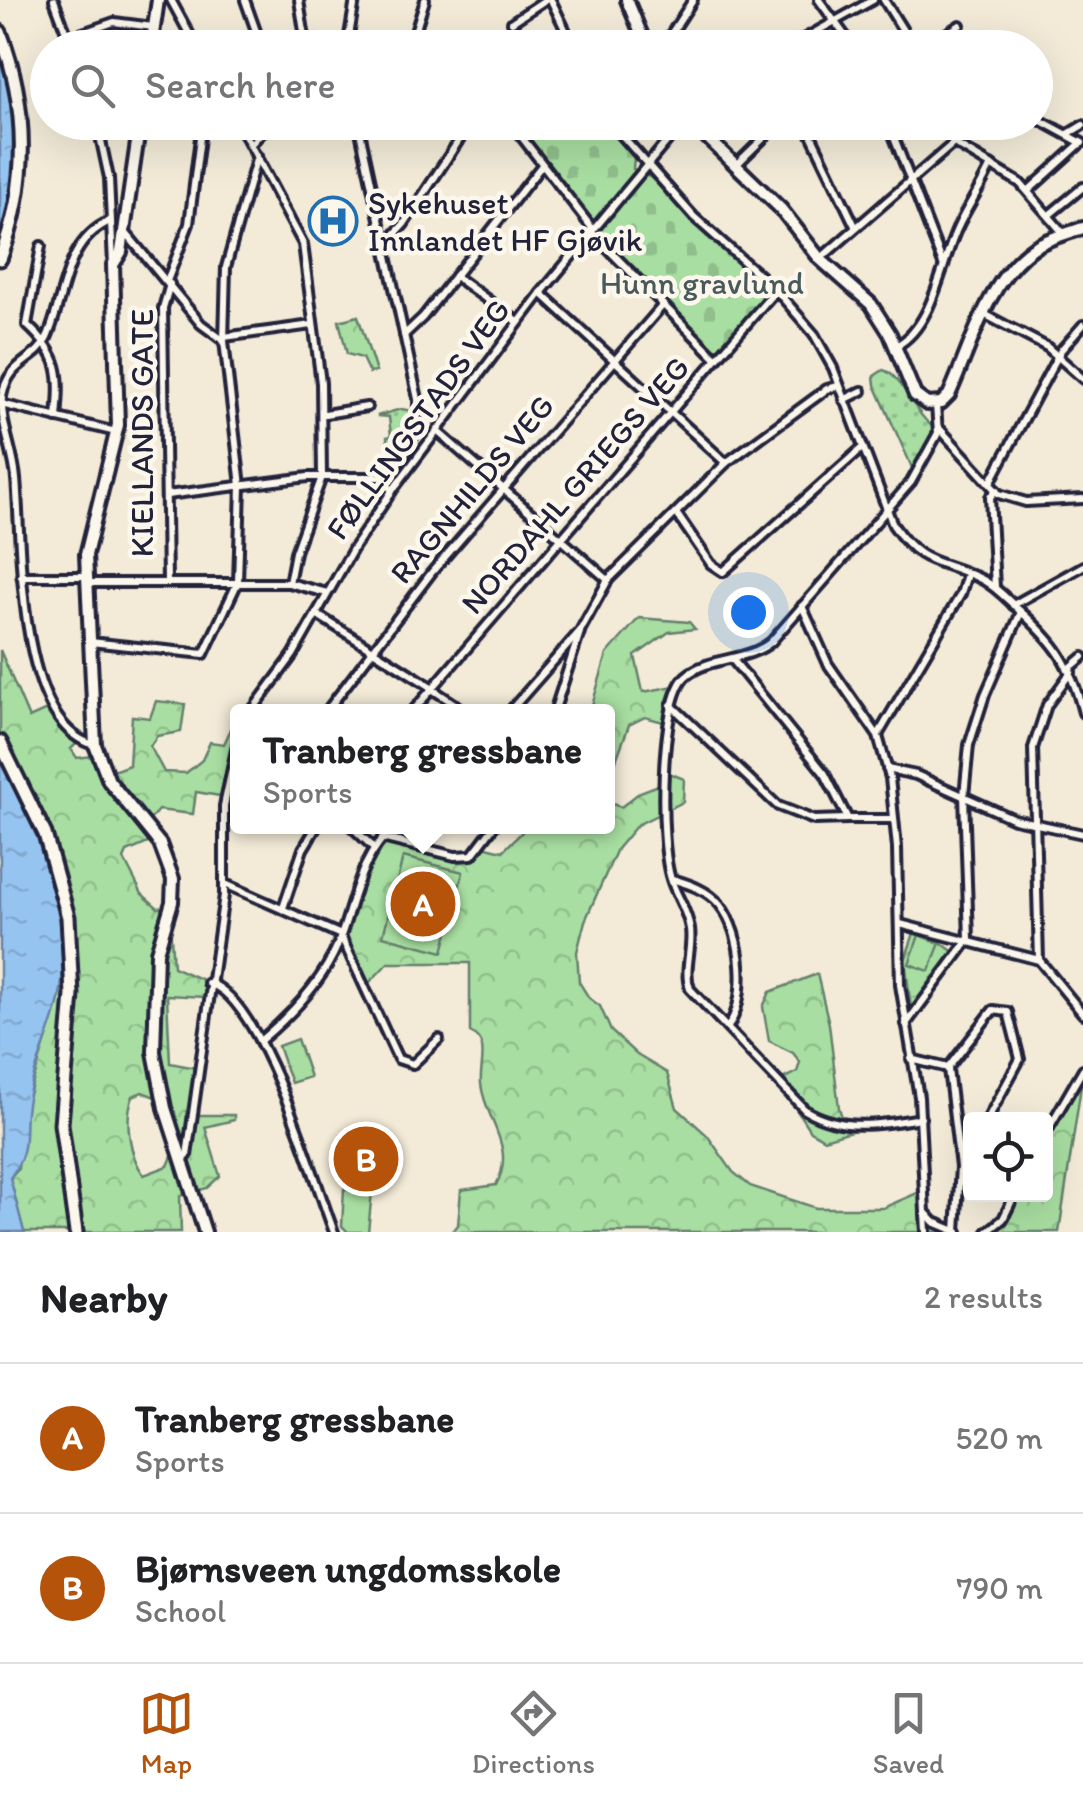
<!DOCTYPE html>
<meta charset="utf-8">
<style>
body{margin:0;font-family:Itim,sans-serif;background:#f6f6f6;color:#202124}
.controls{position:absolute;right:30px;bottom:30px;display:grid;overflow:hidden;border-radius:10px;box-shadow:0 10px 40px #0002}
.controls button{width:90px;height:90px;display:grid;place-items:center;padding:0;border:0;border-bottom:2px solid #e0e0e0;background:#fff;color:#202124;font:50px sans-serif}
.you{position:absolute;left:748px;top:612px;width:35px;height:35px;margin:-25px;border:8px solid #fff;border-radius:50%;background:#1a73e8;box-shadow:0 0 0 15px #1a73e833}
.badge{display:grid;place-items:center;width:65px;height:65px;border-radius:50%;background:#b45309;color:#fff;font-size:32px;font-weight:700}
.pin{position:absolute;translate:-50% -50%;border:5px solid #fff;box-shadow:0 2px 10px #0006}
.popup{position:absolute;left:230px;top:704px;width:385px;height:130px;box-sizing:border-box;display:grid;place-content:center;border-radius:10px;background:#fff;filter:drop-shadow(0 2px 8px #0005);font-size:32px;white-space:nowrap;color:#757577}
.popup b{font-size:38px;color:#202124}
.popup::after{content:'';position:absolute;left:50%;top:100%;margin-left:-20px;border:20px solid transparent;border-top-color:#fff}
.list{margin:0;padding:0;list-style:none}
h2{display:flex;justify-content:space-between;align-items:center;height:130px;margin:0;padding:0 40px;font-size:42px}
h2 small{font-size:32px;font-weight:400;color:#757577}
.list li{display:grid;grid-template-columns:65px 1fr auto;gap:30px;align-items:center;box-sizing:border-box;height:150px;padding:0 40px;border-top:2px solid #e0e0e0}
.list b{display:block;font-size:38px;white-space:nowrap}
.list p{margin:0;font-size:32px;white-space:nowrap;color:#757577}
.list em{font-size:32px;font-style:normal;color:#757577}
.icon{flex:none;width:55px;height:55px;fill:none;stroke:currentColor;stroke-width:2;stroke-linecap:round;stroke-linejoin:round}
.map{position:relative;flex:none;width:1083px;height:1232px;overflow:hidden}
.search{position:absolute;background:#fff;box-shadow:0 10px 40px #0002;left:30px;right:30px;top:30px;height:110px;display:flex;align-items:center;gap:25px;box-sizing:border-box;padding:0 35px;border-radius:55px;color:#757577;font-size:38px}
.sheet{height:430px;background:#fff}
nav{display:flex;justify-content:space-around;align-items:center;box-sizing:border-box;height:140px;border-top:2px solid #e0e0e0;background:#fff;font-size:28px;color:#757577}
nav a{display:grid;justify-items:center;gap:5px}
nav .on{color:#b45309}
.map>svg:first-child{display:block}
.grass{fill:url(#grass-dots);stroke:#65806e;stroke-width:2.5}
.forest{fill:url(#forest-crowns);stroke:#65806e;stroke-width:2.5;fill-rule:evenodd}
.cemetery{fill:url(#cemetery-stones);stroke:#65806e;stroke-width:2.5}
.pitch{fill:#a8dea1;stroke:#65806e;stroke-width:2.5}
.water{fill:url(#water-ripples);stroke:#6883a8;stroke-width:2.5}
.lines{fill:none;stroke-linecap:round;stroke-linejoin:round}
.minor-casing{stroke:#22223b;stroke-width:14}
.secondary-casing{stroke:#22223b;stroke-width:18}
.trunk-casing{stroke:#22223b;stroke-width:19}
.minor{stroke:#fbf7ec;stroke-width:6}
.secondary{stroke:#fbf7ec;stroke-width:10}
.trunk{stroke:#fbf7ec;stroke-width:11}
.labels{text-anchor:middle;stroke-width:9;stroke-linejoin:round;paint-order:stroke}
.poi-label{font-size:32px;fill:#22223b;stroke:#fbf7ec;text-anchor:start}
.park-label{font-size:32px;fill:#4a5a5a;stroke:#fbf7ec}
.street-label{font-size:32px;fill:#22223b;stroke:#fbf7ec}
</style>
<div class="map">
<svg width="1083" height="1232" viewBox="0 0 1083 1232">
<defs>
<pattern id="grass-dots" width="8" height="8" patternUnits="userSpaceOnUse" patternTransform="scale(2.5)"><rect width="8" height="8" fill="#a8dea1"/><path d="M2 2h.1M6 6h.1" fill="none" stroke="#90be8c" stroke-width="1.8" stroke-linecap="round"/></pattern>
<pattern id="forest-crowns" width="20" height="18" patternUnits="userSpaceOnUse" patternTransform="scale(2.5)"><rect width="20" height="18" fill="#a8dea1"/><path d="M2 6a3 3 0 1 1 6 0M12 15a3 3 0 1 1 6 0" fill="none" stroke="#90be8c"/></pattern>
<pattern id="cemetery-stones" width="16" height="16" patternUnits="userSpaceOnUse" patternTransform="scale(2.5)"><rect width="16" height="16" fill="#a8dea1"/><path d="M2 7V4a2 2 0 0 1 4 0v3zM10 15v-3a2 2 0 0 1 4 0v3z" fill="#90be8c"/></pattern>
<pattern id="water-ripples" width="26" height="14" patternUnits="userSpaceOnUse" patternTransform="scale(2.5)"><rect width="26" height="14" fill="#96c4f0"/><path d="M2 4q2-2 4 0t4 0M15 11q2-2 4 0t4 0" fill="none" stroke="#81a8cf"/></pattern>
</defs>
<rect width="100%" height="100%" fill="#f3ebd8"/>
<filter id="ink" filterUnits="userSpaceOnUse"><feTurbulence type="fractalNoise" baseFrequency=".01" numOctaves="2"/><feDisplacementMap in="SourceGraphic" scale="20" xChannelSelector="R" yChannelSelector="G"/><feConvolveMatrix kernelMatrix="1 2 1 2 8 2 1 2 1" color-interpolation-filters="sRGB"/></filter>
<g filter="url(#ink)">
<!-- grass -->
<g class="grass">
<path d="M883,370C903,375 913,415 936,429L914,472L875,385L874,376Z"/>
<path d="M401,409L414,411C413,436 400,464 376,473L383,459L389,458L387,437L391,436L389,417L377,416Z"/>
</g>
<!-- forest -->
<g class="forest">
<path d="M358,316L376,372L369,373L362,358L347,354L339,321Z"/>
<path d="M639,618L689,622L695,629L669,632L635,656L643,692L674,686L679,690L667,723L645,717L629,725L608,782V712H590L607,654Z"/>
<path d="M0,650L29,718L51,708L81,739L71,749L77,758L92,756L108,773L129,765L132,716L150,718L156,701L185,704L181,732L157,736L150,746L164,772L186,773L202,760L210,742L224,744L231,729L237,732L220,796L196,792L193,814L158,810L146,825L148,843L127,852L124,859L142,894L158,908L169,906L173,967L203,980L205,997L167,995L170,1063L201,1069L196,1115H234V1120L205,1127L220,1176L207,1188L180,1196L181,1232H24L10,1178L18,1168L27,1101L61,992L62,961L48,869L0,759ZM142,1092L158,1098L173,1154L168,1166L144,1175C129,1156 124,1119 133,1096Z"/>
<path d="M667,772L684,779L683,802L637,825L617,849L585,921L577,952L579,982L589,998L600,1006L611,1031L637,1055L667,1073L677,1108L707,1135L733,1172L750,1186L816,1208H883L922,1191L923,1218L960,1232H452L458,1225L461,1190L496,1185C517,1147 485,1120 481,1084C479,1065 491,1043 470,1032V963H388L365,987L342,940L354,889L371,848L390,840L465,856L479,845L503,851L527,827L608,826V794L612,804L621,807L640,792L661,784Z"/>
<path d="M914,933L936,939L955,953L911,1009L905,960Z"/>
<path d="M817,974L829,1024L839,1108L842,1117L856,1125L855,1130L824,1139L810,1131L778,1081L797,1072L800,1062L793,1053L769,1041L763,1007L770,992Z"/>
<path d="M1083,1073L1059,1232H980L1004,1226L1017,1195L1046,1194V1137Z"/>
</g>
<!-- cemetery -->
<path class="cemetery" d="M511,123H606L634,157L633,169L650,177L773,291L716,355L605,243L599,234L602,225L584,216Z"/>
<!-- pitch -->
<g class="pitch">
<path d="M519,26L534,47H508L502,38Z"/>
<path d="M403,857L463,872L443,952L383,936Z"/>
<path d="M919,935L940,943L929,971L909,964Z"/>
<path d="M297,1039L310,1077L291,1083L278,1046Z"/>
<path d="M344,1189L372,1191L368,1232H348L342,1226Z"/>
</g>
<!-- water -->
<g class="water">
<path d="M0,56C16,108 26,181 0,233Z"/>
<path d="M0,759C39,817 73,926 60,995C53,1030 35,1063 28,1098C21,1133 33,1145 10,1178L24,1232H0Z"/>
</g>
<g class="lines">
<!-- minor casing -->
<g class="minor-casing">
<g id="minor">
<path d="M54,0L72,48"/>
<path d="M171,0L197,48"/>
<path d="M245,0L262,48"/>
<path d="M299,0L305,38"/>
<path d="M551,0L574,48"/>
<path d="M819,0L854,48"/>
<path d="M884,0L914,48"/>
<path d="M512,22L545,0"/>
<path d="M68,38L114,22L153,27"/>
<path d="M273,48L305,38L347,48"/>
<path d="M347,48L355,0"/>
<path d="M410,48L425,0"/>
<path d="M662,48L693,0"/>
<path d="M787,48L873,0"/>
<path d="M924,48L960,25"/>
<path d="M1036,118L1082,143"/>
<path d="M97,122L109,178L113,265"/>
<path d="M238,122L303,244L321,383L322,477L295,552L289,583"/>
<path d="M358,122L418,399C419,431 409,459 382,477"/>
<path d="M510,122L592,228"/>
<path d="M610,122L694,217L776,290L814,334L833,368L893,525C923,569 941,558 983,580C996,587 1007,599 1019,610C1057,644 1070,663 1083,713"/>
<path d="M805,122L855,226"/>
<path d="M888,122L943,264"/>
<path d="M953,122L962,139"/>
<path d="M1068,134L1083,125"/>
<path d="M251,144L272,122"/>
<path d="M957,145L1020,183L1064,234"/>
<path d="M736,165L780,122"/>
<path d="M1028,191L1081,143"/>
<path d="M1049,215L1083,187"/>
<path d="M590,231L716,358"/>
<path d="M125,232L201,324L224,341"/>
<path d="M41,246L27,325C61,356 61,374 57,418"/>
<path d="M384,246L404,224L471,122"/>
<path d="M820,259L978,122"/>
<path d="M455,276L518,322"/>
<path d="M167,281L189,224L202,122"/>
<path d="M541,293L726,463"/>
<path d="M984,314L1047,347L1083,379"/>
<path d="M404,335L423,317L542,165"/>
<path d="M224,337L312,325"/>
<path d="M896,346C933,327 941,264 957,229C967,207 981,187 991,165"/>
<path d="M844,400L862,391"/>
<path d="M1,404L116,432"/>
<path d="M325,414L367,407"/>
<path d="M939,428L999,494L1026,502L1083,499"/>
<path d="M437,431L608,580"/>
<path d="M990,483L1061,350L1083,325"/>
<path d="M167,495L308,477H382L392,491"/>
<path d="M676,513L711,564L723,572L862,448"/>
<path d="M21,576H86"/>
<path d="M167,582L163,308L170,284"/>
<path d="M88,583H289L327,593"/>
<path d="M995,587L990,497L996,490"/>
<path d="M1013,605L1083,566"/>
<path d="M802,606L828,664L878,736L890,778L897,848L900,985L919,1097L925,1212L934,1222L958,1232"/>
<path d="M316,614L433,688"/>
<path d="M90,642L204,654L238,582L241,486L224,341L226,267L257,156"/>
<path d="M733,660L825,774L848,819H893"/>
<path d="M1070,668L1083,657"/>
<path d="M432,689L467,712"/>
<path d="M671,705L778,806L814,820L848,819"/>
<path d="M251,712L293,655L353,549L392,491L541,293L683,122"/>
<path d="M326,712L432,572L663,305"/>
<path d="M412,712L776,290"/>
<path d="M509,712L580,631L608,580L726,463L827,389L838,386"/>
<path d="M554,712L580,632"/>
<path d="M878,735L961,594L967,574"/>
<path d="M94,745C16,724 22,543 16,479C14,452 0,423 2,396C9,360 36,362 47,338C65,298 63,242 110,221"/>
<path d="M887,769L916,775L1014,819L1083,834"/>
<path d="M351,826L373,847"/>
<path d="M382,838L455,856L472,855L494,826"/>
<path d="M672,879C689,884 708,890 720,905C743,935 748,996 728,1027"/>
<path d="M225,884L341,935"/>
<path d="M283,908L303,849L317,826"/>
<path d="M900,924L1039,960L1083,1014"/>
<path d="M341,936L398,1059L413,1064L439,1039"/>
<path d="M1039,960L1033,748L1047,705L1071,672"/>
<path d="M208,983C261,995 314,1180 334,1232"/>
<path d="M906,1024L969,939L964,796L969,745L985,695L1021,612"/>
<path d="M261,1040C292,1014 322,983 338,944C355,900 357,861 394,826"/>
<path d="M911,1059L948,1068"/>
<path d="M948,1068L993,1010L1008,1012L1020,1059L987,1120"/>
<path d="M948,1069L960,1167L956,1231"/>
<path d="M921,1118C880,1125 842,1132 805,1110L690,989C683,970 693,949 690,929C687,909 676,896 671,879C659,844 659,700 686,676C709,656 747,662 771,642L911,482L938,433L936,405"/>
<path d="M1046,1133L1083,1069"/>
<path d="M958,1151L970,1142"/>
<path d="M183,1160L187,1156L224,895V806L238,740"/>
<path d="M925,1213L926,1232"/>
<path d="M987,1232L1003,1219L1015,1194"/>
</g>
</g>
<!-- secondary casing -->
<g class="secondary-casing">
<g id="secondary">
<path d="M627,0L647,48"/>
<path d="M151,48L158,0"/>
<path d="M140,122L121,252L113,265L118,425L86,555L95,745L109,781L160,844L173,879L172,902L157,952L154,1052L165,1108L205,1232"/>
<path d="M691,122L781,209L820,259L871,304L890,334L915,395L927,404L941,403L949,395C971,347 987,280 1033,248C1048,238 1066,234 1083,228"/>
</g>
</g>
<!-- trunk casing -->
<g class="trunk-casing">
<g id="trunk">
<path d="M0,32C28,106 29,185 0,259"/>
<path d="M0,742L45,834L68,917L72,995L61,1124L76,1232"/>
</g>
</g>
<!-- minor -->
<use href="#minor" class="minor"/>
<!-- secondary -->
<use href="#secondary" class="secondary"/>
<!-- trunk -->
<use href="#trunk" class="trunk"/>
</g>
</g>
<!-- icons -->
<defs>
<g id="hospital-ring" transform="scale(2.5)"><circle r="9.5" fill="#fbf7ec" stroke="#1f6fb2" stroke-width="1.5"/><path d="M-5-5h3v3.5h4V-5h3V5h-3V1.5h-4V5h-3Z" fill="#1f6fb2"/></g>
</defs>
<g fill-rule="evenodd">
<use href="#hospital-ring" x="333" y="221"/>
</g>
<g class="labels">
<!-- poi labels -->
<g class="poi-label">
<text x="368" y="214">Sykehuset<tspan x="368" dy="37">Innlandet HF Gjøvik</tspan></text>
</g>
<!-- park labels -->
<g class="park-label">
<text x="702" y="294">Hunn gravlund</text>
</g>
<!-- street labels -->
<g class="street-label">
<text transform="translate(418 419) rotate(-54)" y="11">FØLLINGSTADS VEG</text>
<text transform="translate(142 433) rotate(-90)" y="11">KIELLANDS GATE</text>
<text transform="translate(575 485) rotate(-49)" y="11">NORDAHL GRIEGS VEG</text>
<text transform="translate(472 489) rotate(-50)" y="11">RAGNHILDS VEG</text>
</g>
</g>
</svg>
<div class="controls">
<button><svg class="icon" aria-label="locate" viewBox="0 0 24 24"><circle cx="12" cy="12" r="6"/><path d="M12 2v4M12 18v4M2 12h4M18 12h4"/></svg></button>
</div>
<div class="you"></div>
<div class="pin badge" style="left:423px;top:904px">A</div>
<div class="popup"><b>Tranberg gressbane</b>Sports</div>
<div class="pin badge" style="left:366px;top:1159px">B</div>
<div class="search"><svg class="icon" aria-label="search" viewBox="0 0 24 24"><circle cx="10" cy="10" r="6"/><path d="M15 15l6 6"/></svg>Search here</div>
</div>
<section class="sheet">
<h2>Nearby<small>2 results</small></h2>
<ul class="list">
<li><span class="badge">A</span><div><b>Tranberg gressbane</b><p>Sports</p></div><em>520 m</em></li>
<li><span class="badge">B</span><div><b>Bjørnsveen ungdomsskole</b><p>School</p></div><em>790 m</em></li>
</ul>
</section>
<nav>
<a class="on"><svg class="icon" aria-label="map" viewBox="0 0 24 24"><path d="M3 6l6-2 6 2 6-2v14l-6 2-6-2-6 2zM9 4v14M15 6v14"/></svg>Map</a>
<a><svg class="icon" aria-label="directions" viewBox="0 0 24 24"><path d="M12 3l9 9-9 9-9-9zM9 14v-3h6M13 9l2 2-2 2"/></svg>Directions</a>
<a><svg class="icon" aria-label="saved" viewBox="0 0 24 24"><path d="M7 4h10v16l-5-4-5 4z"/></svg>Saved</a>
</nav>
